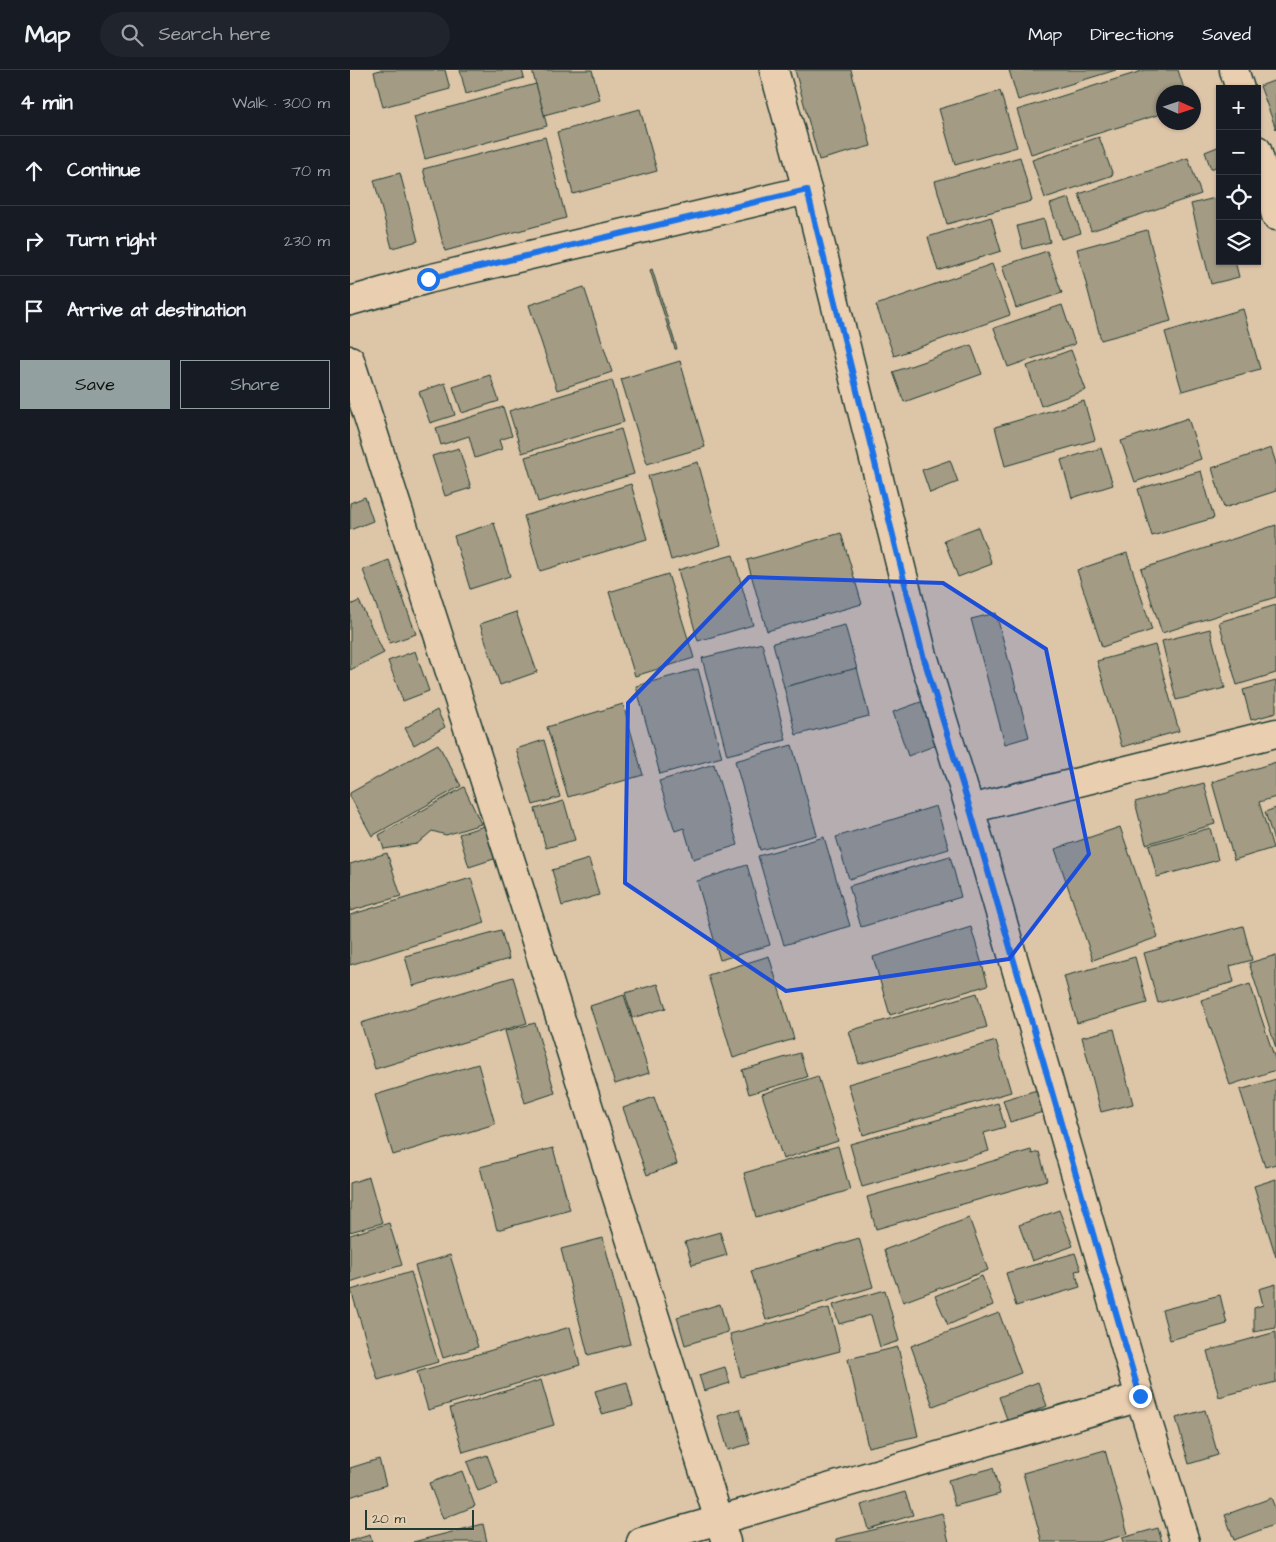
<!DOCTYPE html>
<meta charset="utf-8">
<style>
body{margin:0;font-family:"Architects Daughter",sans-serif;background:#20242c;color:#f1f3f6}
.controls{position:absolute;right:15px;top:15px;display:grid;overflow:hidden;border-radius:0px;box-shadow:0 1px 4px #0004}
.controls button{width:45px;height:45px;display:grid;place-items:center;padding:0;border:0;border-bottom:1px solid #363941;background:#171b24;color:#f1f3f6;font:25px sans-serif}
.compass{position:absolute;left:806px;top:15px;width:45px;height:45px;border-radius:50%;background:#171b24;box-shadow:0 1px 4px #0004;rotate:93deg}
.scale{position:absolute;left:15px;bottom:12px;width:109px;box-sizing:border-box;padding-left:5px;border:2px solid #1f3d34;border-top:0;font-size:14px;line-height:18px;white-space:nowrap;color:#1f3d34;-webkit-text-stroke:4px #e9ceb0;paint-order:stroke}
.stop{position:absolute;width:15px;height:15px;margin:-11px;border:4px solid #1a73e8;border-radius:50%;background:#fff}
.stop.end{background:#1a73e8;border-color:#fff;box-shadow:0 1px 5px #0008}
.list{margin:0;padding:0;list-style:none}
h2{display:flex;justify-content:space-between;align-items:center;height:65px;margin:0;padding:0 20px;font-size:21px}
h2 small{font-size:16px;font-weight:400;color:#9ea1a6}
.list li{display:grid;grid-template-columns:32px 1fr auto;gap:15px;align-items:center;box-sizing:border-box;height:70px;padding:0 20px;border-top:1px solid #363941}
.list b{display:block;font-size:19px;white-space:nowrap}
.list em{font-size:16px;font-style:normal;color:#9ea1a6}
.actions{display:flex;gap:10px;padding:15px 20px}
.actions a{flex:1;padding:11px 0;border:1px solid #92a19f;border-radius:0px;text-align:center;font-size:18px;color:#92a19f}
.actions .main{background:#92a19f;color:#111}
.icon{flex:none;width:28px;height:28px;fill:none;stroke:currentColor;stroke-width:2;stroke-linecap:round;stroke-linejoin:round}
.map{position:relative;flex:none;width:926px;height:1472px;overflow:hidden}
header{display:flex;align-items:center;gap:30px;box-sizing:border-box;height:70px;padding:0 25px;background:#171b24;border-bottom:1px solid #363941}
header strong{font-size:24px}
nav{display:flex;gap:28px;margin-inline-start:auto;font-size:18px}
.search{width:350px;height:45px;background:#20242c;display:flex;align-items:center;gap:12px;box-sizing:border-box;padding:0 18px;border-radius:28px;color:#9ea1a6;font-size:19px}
main{display:flex}
aside{flex:1;background:#171b24}
.map>svg:first-child{display:block}
.building{fill:#a39b84;stroke:#1f3d34}
.lines{fill:none;stroke-linecap:round;stroke-linejoin:round}
.minor-casing{stroke:#1f3d34;stroke-width:31}
.minor{stroke:#e9ceb0;stroke-width:28}
.route{stroke:#1a73e8;stroke-width:6}
.marked{fill:#1d4ed8;fill-opacity:0.2;stroke:#1d4ed8;stroke-width:4;stroke-linejoin:round}
</style>
<header>
<strong>Map</strong>
<div class="search"><svg class="icon" aria-label="search" viewBox="0 0 24 24"><circle cx="10" cy="10" r="6"/><path d="M15 15l6 6"/></svg>Search here</div>
<nav><a>Map</a><a>Directions</a><a>Saved</a></nav>
</header>
<main>
<aside>
<h2>4 min<small>Walk · 300 m</small></h2>
<ul class="list">
<li><svg class="icon" aria-label="ahead" viewBox="0 0 24 24"><path d="M12 20V5M6 11l6-6 6 6"/></svg><div><b>Continue</b></div><em>70 m</em></li>
<li><svg class="icon" aria-label="right" viewBox="0 0 24 24"><path d="M7 20v-9h11M14 6l5 5-5 5"/></svg><div><b>Turn right</b></div><em>230 m</em></li>
<li><svg class="icon" aria-label="arrive" viewBox="0 0 24 24"><path d="M6 21V4h12l-3 4 3 4H6"/></svg><div><b>Arrive at destination</b></div></li>
</ul>
<div class="actions"><a class="main">Save</a><a>Share</a></div>
</aside>
<div class="map">
<svg width="926" height="1472" viewBox="0 0 926 1472">
<rect width="100%" height="100%" fill="#ddc5a8"/>
<filter id="ink" filterUnits="userSpaceOnUse"><feTurbulence type="fractalNoise" baseFrequency=".02" numOctaves="2"/><feDisplacementMap in="SourceGraphic" scale="10" xChannelSelector="R" yChannelSelector="G"/><feConvolveMatrix kernelMatrix="1 2 1 2 8 2 1 2 1" color-interpolation-filters="sRGB"/></filter>
<g filter="url(#ink)">
<!-- building -->
<g class="building">
<path d="M30,0H95L100,19L33,37L24,2Z"/>
<path d="M110,0H172L174,8L116,24Z"/>
<path d="M182,0H242L250,30L194,45Z"/>
<path d="M445,0H501L521,76L469,90Z"/>
<path d="M659,0H766L668,30Z"/>
<path d="M795,0H828L835,22H814V43L681,84L667,40Z"/>
<path d="M926,10V59L910,16Z"/>
<path d="M186,14L197,56L75,89L64,47Z"/>
<path d="M650,21L667,77L605,95L589,39Z"/>
<path d="M290,39L307,101L223,124L207,62Z"/>
<path d="M195,67L216,148L95,181L73,99Z"/>
<path d="M749,67L763,105L695,128L682,90Z"/>
<path d="M870,76V95L861,99L855,82Z"/>
<path d="M670,87L682,131L597,154L585,111Z"/>
<path d="M838,88L851,124L741,161L729,124Z"/>
<path d="M50,103L68,171L42,178L24,110Z"/>
<path d="M869,127L870,191H885L889,207L861,214L841,134Z"/>
<path d="M719,128L731,163L711,169L700,134Z"/>
<path d="M641,147L651,181L588,201L578,167Z"/>
<path d="M694,149L700,172L673,179L667,156Z"/>
<path d="M797,160L821,251L751,270L727,179Z"/>
<path d="M697,181L712,223L666,238L652,196Z"/>
<path d="M642,194L660,245L544,286L526,235Z"/>
<path d="M302,199L327,279H325L300,200Z"/>
<path d="M234,217L262,302L207,320L179,235Z"/>
<path d="M712,235L725,274L658,297L644,258Z"/>
<path d="M893,239L910,299L832,321L815,262Z"/>
<path d="M621,275L632,304L554,332L543,302Z"/>
<path d="M721,280L736,320L691,336L677,296Z"/>
<path d="M330,291L355,377L297,394L271,309Z"/>
<path d="M140,305L149,331L112,343L103,317Z"/>
<path d="M262,310L274,352L172,383L159,341Z"/>
<path d="M95,313L105,345L80,353L69,322Z"/>
<path d="M734,331L745,370L655,396L645,357Z"/>
<path d="M153,337L162,366L149,370L152,379L125,388L119,366L91,375L86,358Z"/>
<path d="M838,348L851,389L785,412L771,371Z"/>
<path d="M271,359L284,404L188,432L175,387Z"/>
<path d="M109,378L121,418L95,426L82,386Z"/>
<path d="M751,378L763,415L722,428L711,390Z"/>
<path d="M921,378L926,393V421L874,438L862,398Z"/>
<path d="M600,390L608,412L580,423L572,400Z"/>
<path d="M348,392L371,475L321,490L298,406Z"/>
<path d="M851,401L864,448L802,466L788,419Z"/>
<path d="M281,414L297,469L190,501L174,446Z"/>
<path d="M15,427L23,451L0,460V433Z"/>
<path d="M144,453L160,506L120,519L104,466Z"/>
<path d="M926,455V527L812,563L791,499Z"/>
<path d="M628,457L642,494L608,507L594,470Z"/>
<path d="M491,463L512,534L417,561L397,490Z"/>
<path d="M777,483L802,560L752,577L727,500Z"/>
<path d="M383,485L403,555L348,571L328,500Z"/>
<path d="M39,490L66,564L40,573L13,500Z"/>
<path d="M318,504L344,588L285,606L259,522Z"/>
<path d="M9,531L34,583L0,600V535Z"/>
<path d="M926,535V603L887,615L869,552Z"/>
<path d="M166,542L187,602L150,615L130,554Z"/>
<path d="M646,543L679,667L655,674L621,549Z"/>
<path d="M495,555L507,599L434,617L423,573Z"/>
<path d="M860,559L875,618L826,630L812,571Z"/>
<path d="M412,573L436,670L377,685L352,588Z"/>
<path d="M805,575L829,661L772,677L747,591Z"/>
<path d="M65,581L79,621L53,631L38,591Z"/>
<path d="M507,598L519,646L446,665L434,617Z"/>
<path d="M348,599L372,687L310,704L286,616Z"/>
<path d="M926,611V643L901,650L893,620Z"/>
<path d="M579,629L594,672L558,686L543,642Z"/>
<path d="M273,634L293,705L218,727L197,657Z"/>
<path d="M87,640L95,657L64,675L55,658Z"/>
<path d="M194,670L210,727L183,735L166,679Z"/>
<path d="M88,674L111,716L22,766L0,726V723Z"/>
<path d="M442,675L467,765L410,780L385,691Z"/>
<path d="M926,692V727L909,732L923,778L884,790L862,712Z"/>
<path d="M364,694L388,775L343,789L334,758L325,761L309,711Z"/>
<path d="M854,713L865,754L796,774L785,732Z"/>
<path d="M114,717L131,754L96,765L82,761L67,774L34,779L29,765Z"/>
<path d="M214,731L225,770L196,778L185,739Z"/>
<path d="M586,736L599,779L499,809L486,767Z"/>
<path d="M926,738V777L915,742Z"/>
<path d="M137,755L147,788L119,797L109,764Z"/>
<path d="M770,757L808,867L743,890L705,779Z"/>
<path d="M860,758L868,790L807,807L799,775Z"/>
<path d="M474,767L500,856L434,875L408,786Z"/>
<path d="M37,783L51,826L0,841V794Z"/>
<path d="M600,786L611,827L511,857L499,816Z"/>
<path d="M239,789L249,825L212,836L202,800Z"/>
<path d="M397,795L420,875L370,890L347,811Z"/>
<path d="M121,808L135,853L0,895V845Z"/>
<path d="M893,856L902,890L880,896L884,912L808,933L794,883Z"/>
<path d="M621,857L638,915L540,945L523,887Z"/>
<path d="M151,860L159,889L63,916L55,886Z"/>
<path d="M926,885V978L899,893Z"/>
<path d="M419,886L444,969L383,988L358,905Z"/>
<path d="M785,887L797,933L727,953L714,906Z"/>
<path d="M163,907L177,953L25,999L11,953Z"/>
<path d="M308,914L316,938L282,948L275,923Z"/>
<path d="M900,914L926,992V1000L880,1015L851,930Z"/>
<path d="M627,923L637,957L509,994L499,961Z"/>
<path d="M274,925L299,1003L265,1014L240,936Z"/>
<path d="M185,953L205,1023L175,1033L155,961Z"/>
<path d="M764,959L783,1034L751,1042L732,967Z"/>
<path d="M646,971L661,1022L513,1065L498,1014Z"/>
<path d="M450,983L457,1007L399,1024L392,1000Z"/>
<path d="M128,994L145,1054L43,1085L25,1025Z"/>
<path d="M468,1006L488,1071L433,1089L412,1024Z"/>
<path d="M926,1009V1094L915,1097L890,1020Z"/>
<path d="M687,1020L693,1042L660,1052L653,1030Z"/>
<path d="M304,1027L327,1094L297,1105L273,1038Z"/>
<path d="M648,1033L655,1057L634,1063L639,1081L512,1117L500,1074Z"/>
<path d="M488,1076L500,1120L406,1147L394,1103Z"/>
<path d="M203,1078L220,1140L147,1160L130,1097Z"/>
<path d="M681,1080L682,1084L689,1082L697,1110L526,1159L517,1127Z"/>
<path d="M19,1107L32,1153L0,1162V1113Z"/>
<path d="M926,1109V1187L904,1116Z"/>
<path d="M709,1140L723,1176L682,1191L669,1155Z"/>
<path d="M619,1148L638,1200L553,1232L534,1180Z"/>
<path d="M39,1153L52,1195L0,1212V1165Z"/>
<path d="M370,1162L377,1185L342,1195L335,1172Z"/>
<path d="M253,1168L280,1274L238,1285L211,1179Z"/>
<path d="M509,1168L523,1217L416,1250L401,1201Z"/>
<path d="M725,1183L731,1200L725,1201L730,1217L666,1236L656,1203Z"/>
<path d="M100,1185L128,1277L93,1288L65,1196Z"/>
<path d="M61,1202L88,1292L28,1310L1,1220Z"/>
<path d="M632,1206L643,1235L598,1255L585,1226Z"/>
<path d="M926,1214V1258L904,1262V1238L913,1235L909,1219Z"/>
<path d="M535,1220L549,1271L530,1277L521,1245L489,1254L483,1235Z"/>
<path d="M870,1225L877,1254L820,1270L812,1240Z"/>
<path d="M370,1234L378,1262L335,1275L327,1247Z"/>
<path d="M479,1238L490,1281L391,1307L380,1264Z"/>
<path d="M649,1243L671,1303L583,1336L561,1276Z"/>
<path d="M220,1257L230,1295L78,1340L67,1302Z"/>
<path d="M926,1262V1312L869,1327L857,1281Z"/>
<path d="M548,1277L568,1366L518,1377L498,1289Z"/>
<path d="M375,1297L380,1313L354,1321L349,1305Z"/>
<path d="M191,1310L204,1355L113,1382L100,1338Z"/>
<path d="M277,1312L283,1336L252,1344L245,1321Z"/>
<path d="M688,1312L697,1336L658,1352L649,1327Z"/>
<path d="M390,1339L400,1374L378,1380L368,1346Z"/>
<path d="M855,1340L868,1385L839,1394L826,1348Z"/>
<path d="M755,1380L778,1464L749,1472H692L673,1403Z"/>
<path d="M137,1385L148,1414L128,1421L117,1392Z"/>
<path d="M29,1389L36,1415L0,1427V1398Z"/>
<path d="M643,1398L650,1424L605,1436L598,1410Z"/>
<path d="M112,1401L125,1436L93,1449L79,1413Z"/>
<path d="M555,1422L563,1445L518,1459L511,1435Z"/>
<path d="M921,1428L926,1440V1454L884,1470L875,1445Z"/>
<path d="M592,1443L599,1472H486V1469Z"/>
<path d="M133,1454L137,1472H63Z"/>
<path d="M808,1458L812,1472H773L772,1468Z"/>
<path d="M20,1465L22,1472H0V1471Z"/>
</g>
<g class="lines">
<!-- minor casing -->
<g class="minor-casing">
<g id="minor">
<path d="M424,0L457,120L572,582L620,739L790,1327L835,1472"/>
<path d="M884,0L890,19"/>
<path d="M907,80L926,146"/>
<path d="M0,231L78,209L457,120"/>
<path d="M0,290L169,817L376,1472"/>
<path d="M620,739L926,663"/>
<path d="M291,1472L369,1450L790,1327"/>
</g>
</g>
<!-- minor -->
<use href="#minor" class="minor"/>
</g>
</g>
<g class="lines" filter="url(#ink)">
<!-- route -->
<path class="route" d="M78,209L457,120L572,582L620,739L790,1326"/>
</g>
<!-- marked area -->
<path class="marked" d="M399,507L593,513L696,579L739,784L659,889L436,921L275,813L278,633Z"/>
</svg>
<div class="controls">
<button>+</button>
<button>−</button>
<button><svg class="icon" aria-label="locate" viewBox="0 0 24 24"><circle cx="12" cy="12" r="6"/><path d="M12 2v4M12 18v4M2 12h4M18 12h4"/></svg></button>
<button><svg class="icon" aria-label="layers" viewBox="0 0 24 24"><path d="M12 4l9 5-9 5-9-5zM3 14l9 5 9-5"/></svg></button>
</div>
<svg class="compass" viewBox="-18 -18 36 36"><path d="M0-13l5 13h-10z" fill="#e53935"/><path d="M0 13l5-13h-10z" fill="#9ea1a6"/></svg>
<div class="scale">20 m</div>
<div class="stop" style="left:78px;top:209px"></div>
<div class="stop end" style="left:790px;top:1326px"></div>
</div>
</main>
